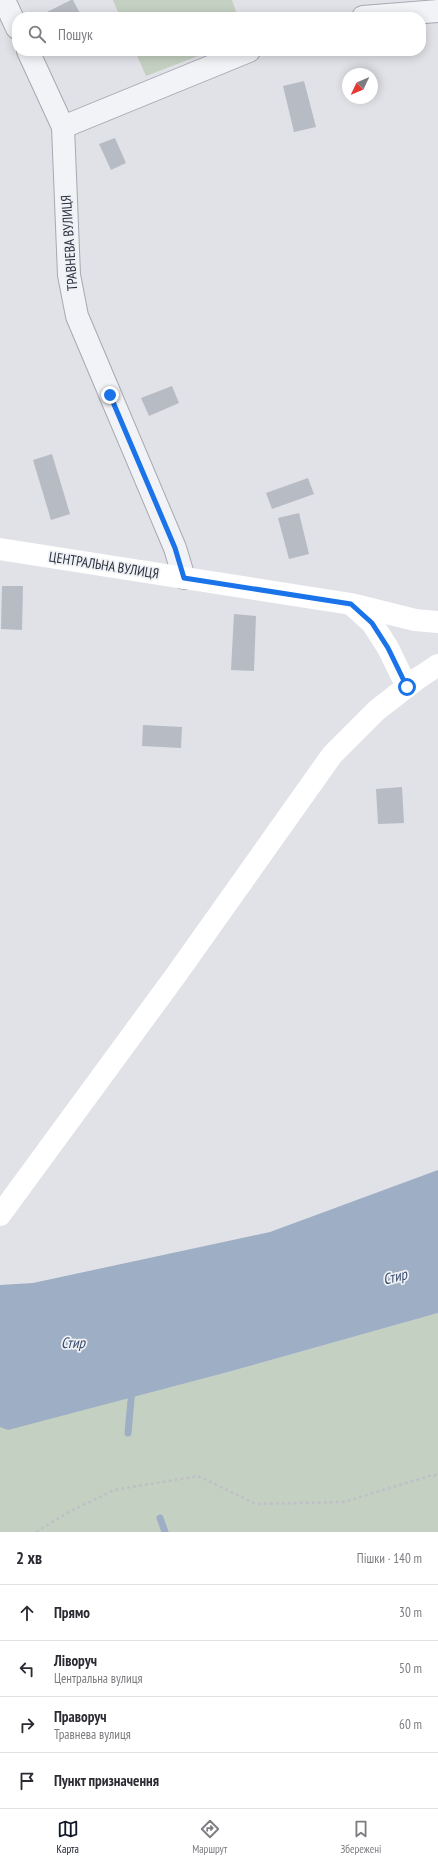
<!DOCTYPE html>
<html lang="uk">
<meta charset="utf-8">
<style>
body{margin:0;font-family:"PT Sans Narrow",sans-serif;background:#f7f7f7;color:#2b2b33}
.compass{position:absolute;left:342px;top:68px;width:36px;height:36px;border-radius:50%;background:#fff;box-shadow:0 2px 10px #0003;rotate:226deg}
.stop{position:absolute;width:12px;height:12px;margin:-9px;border:3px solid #1a73e8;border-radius:50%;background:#fff}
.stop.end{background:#1a73e8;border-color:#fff;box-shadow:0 1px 4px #0008}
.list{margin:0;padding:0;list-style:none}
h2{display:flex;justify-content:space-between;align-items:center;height:52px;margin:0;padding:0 16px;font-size:17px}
h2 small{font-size:13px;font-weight:400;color:#7c7c81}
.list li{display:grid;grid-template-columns:26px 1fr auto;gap:12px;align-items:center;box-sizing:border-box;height:56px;padding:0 16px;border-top:1px solid #e1e1e2}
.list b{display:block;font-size:15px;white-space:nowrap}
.list p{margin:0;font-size:13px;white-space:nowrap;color:#7c7c81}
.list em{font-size:13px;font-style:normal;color:#7c7c81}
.icon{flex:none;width:22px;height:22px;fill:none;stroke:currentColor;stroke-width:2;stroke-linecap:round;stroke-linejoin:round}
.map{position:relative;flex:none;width:438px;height:1532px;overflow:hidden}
.search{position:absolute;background:#fff;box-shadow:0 2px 10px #0003;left:12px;right:12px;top:12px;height:44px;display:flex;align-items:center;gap:10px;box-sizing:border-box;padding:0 14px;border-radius:16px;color:#7c7c81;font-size:15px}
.sheet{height:276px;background:#fff}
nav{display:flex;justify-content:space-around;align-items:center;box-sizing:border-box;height:56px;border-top:1px solid #e1e1e2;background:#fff;font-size:11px;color:#7c7c81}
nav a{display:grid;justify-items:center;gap:2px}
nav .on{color:#111827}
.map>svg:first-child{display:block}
.green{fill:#c4d1c2}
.water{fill:#9eaec4}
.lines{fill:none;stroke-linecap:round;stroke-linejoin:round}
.stream{stroke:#9eaec4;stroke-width:7}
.building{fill:#b7bbc4}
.street-casing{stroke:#a6a9b1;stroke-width:24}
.path{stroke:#bec0c6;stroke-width:2.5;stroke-dasharray:3 3;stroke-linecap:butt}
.street{stroke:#f2f3f6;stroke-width:22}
.secondary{stroke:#fff;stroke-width:22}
.route{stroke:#1a73e8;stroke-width:5}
.labels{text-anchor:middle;stroke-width:3.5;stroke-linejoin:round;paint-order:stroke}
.street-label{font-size:14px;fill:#2a2f3d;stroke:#eff1f5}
.water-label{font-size:15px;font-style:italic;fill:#384c6d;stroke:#eff1f5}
</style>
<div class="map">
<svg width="438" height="1532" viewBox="0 0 438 1532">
<rect width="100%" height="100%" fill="#e0e2e7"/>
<!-- green -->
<g class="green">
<path d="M113,0H232L238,17H120Z"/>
<path d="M135,51H211L146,76Z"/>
<path d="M438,1313V1532H0V1427L8,1429L228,1372Z"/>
</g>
<!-- water -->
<path class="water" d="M438,1170V1313L228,1372L8,1430L0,1427V1285L33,1283L270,1232Z"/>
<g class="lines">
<!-- stream -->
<g class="stream">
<path d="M128,1433L132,1389"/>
<path d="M160,1518L165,1532"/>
</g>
</g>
<!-- building -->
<g class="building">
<path d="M71,0H73L82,17H37Z"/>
<path d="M304,81L316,127L294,132L283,86Z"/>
<path d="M115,138L126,163L111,170L99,144Z"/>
<path d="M172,386L179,403L149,416L141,398Z"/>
<path d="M52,454L70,514L51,520L33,460Z"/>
<path d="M308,478L314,494L272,509L266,493Z"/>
<path d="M299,513L309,554L289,559L278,518Z"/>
<path d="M2,586H23L22,630L1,629Z"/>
<path d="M234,614L256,616L254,671L231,670Z"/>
<path d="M143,725L182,727L181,748L142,746Z"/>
<path d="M402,787L404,823L378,824L376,789Z"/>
</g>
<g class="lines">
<!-- street casing -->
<g class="street-casing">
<g id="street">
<path d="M4,0L17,28"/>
<path d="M363,17L438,11"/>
<path d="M28,51L63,127L69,275L77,316L175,548L184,578"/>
<path d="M63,127L249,51"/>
</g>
</g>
<!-- path -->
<path class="path" d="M36,1532L69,1512L114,1490L198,1476L256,1504L344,1502L429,1476L438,1475"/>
<!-- street -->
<use href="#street" class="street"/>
<!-- secondary -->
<g class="secondary">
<path d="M0,549L351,604L415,620L438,622"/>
<path d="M352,605L372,623L388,648L407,687"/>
<path d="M0,1215L176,975L332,755L377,710L417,679L438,665"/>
</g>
</g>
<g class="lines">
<!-- route -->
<path class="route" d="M110,395L175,548L184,578L351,604L372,623L388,648L407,687"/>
</g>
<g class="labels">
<!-- street labels -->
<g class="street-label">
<text transform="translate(69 243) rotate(-94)" y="5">ТРАВНЕВА ВУЛИЦЯ</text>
<text transform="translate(104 565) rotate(9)" y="5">ЦЕНТРАЛЬНА ВУЛИЦЯ</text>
</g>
<!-- water labels -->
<g class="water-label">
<text transform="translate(395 1277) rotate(-14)" y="5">Стир</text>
<text x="73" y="1348">Стир</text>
</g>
</g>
</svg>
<svg class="compass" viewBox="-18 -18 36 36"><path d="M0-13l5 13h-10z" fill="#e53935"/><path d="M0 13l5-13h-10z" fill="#7c7c81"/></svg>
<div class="stop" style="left:407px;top:687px"></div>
<div class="stop end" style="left:110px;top:395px"></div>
<div class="search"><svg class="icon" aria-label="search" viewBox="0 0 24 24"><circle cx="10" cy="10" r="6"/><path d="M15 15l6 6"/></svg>Пошук</div>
</div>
<section class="sheet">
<h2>2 хв<small>Пішки · 140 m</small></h2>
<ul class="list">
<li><svg class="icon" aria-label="ahead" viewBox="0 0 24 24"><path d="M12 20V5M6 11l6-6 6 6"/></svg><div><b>Прямо</b></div><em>30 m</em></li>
<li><svg class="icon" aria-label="left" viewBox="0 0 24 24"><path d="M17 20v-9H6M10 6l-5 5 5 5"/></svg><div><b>Ліворуч</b><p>Центральна вулиця</p></div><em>50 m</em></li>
<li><svg class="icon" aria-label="right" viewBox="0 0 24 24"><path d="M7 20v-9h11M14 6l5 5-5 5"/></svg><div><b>Праворуч</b><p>Травнева вулиця</p></div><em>60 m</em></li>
<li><svg class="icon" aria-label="arrive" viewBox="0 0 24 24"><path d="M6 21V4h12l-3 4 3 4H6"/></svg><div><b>Пункт призначення</b></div></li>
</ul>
</section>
<nav>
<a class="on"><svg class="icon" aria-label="map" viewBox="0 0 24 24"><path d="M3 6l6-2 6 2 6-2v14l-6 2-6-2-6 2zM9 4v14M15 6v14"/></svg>Карта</a>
<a><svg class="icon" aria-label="directions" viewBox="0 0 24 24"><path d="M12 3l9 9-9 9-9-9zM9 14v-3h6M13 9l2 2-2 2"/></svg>Маршрут</a>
<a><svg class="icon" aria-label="saved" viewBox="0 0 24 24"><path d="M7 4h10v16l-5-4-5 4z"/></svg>Збережені</a>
</nav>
